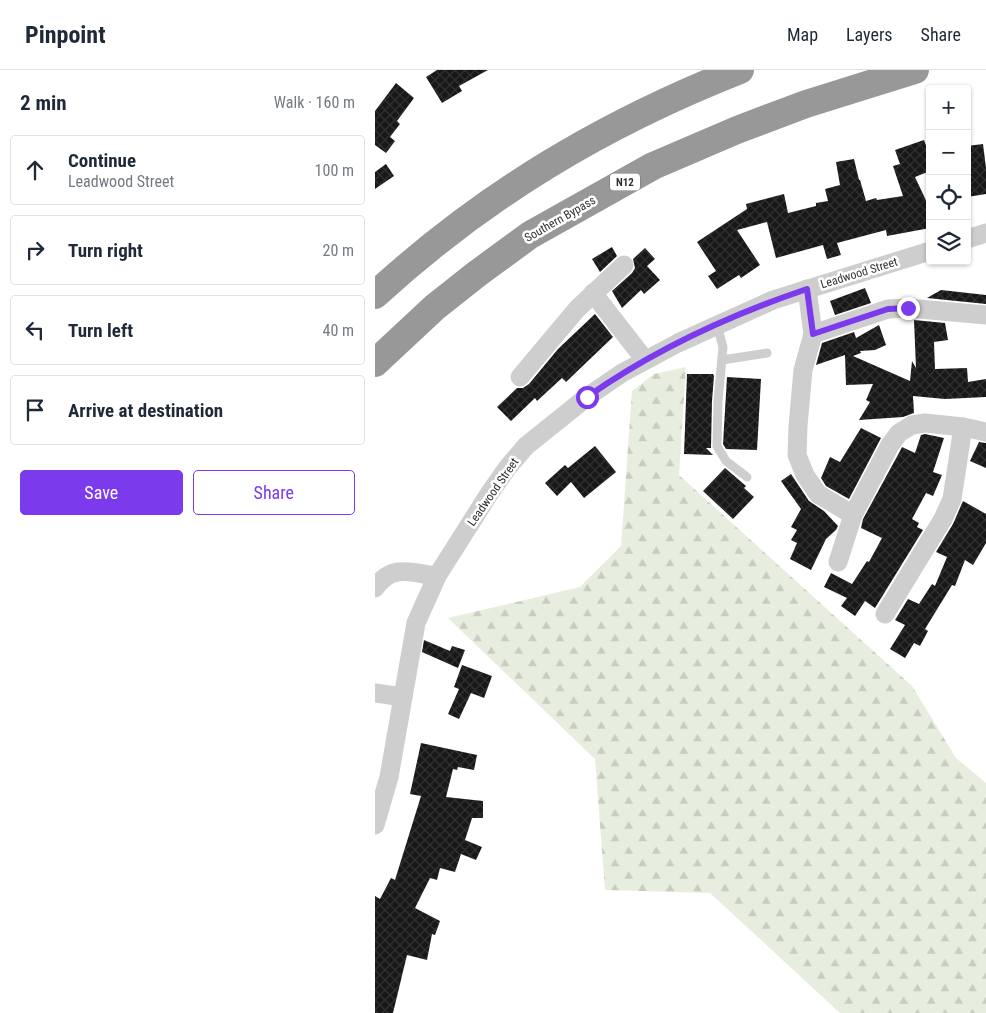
<!DOCTYPE html>
<meta charset="utf-8">
<style>
body{margin:0;font-family:"Roboto Condensed",sans-serif;background:#f2f2f3;color:#1f2937}
.controls{position:absolute;right:15px;top:15px;display:grid;overflow:hidden;border-radius:5px;box-shadow:0 1px 4px #0004}
.controls button{width:45px;height:45px;display:grid;place-items:center;padding:0;border:0;border-bottom:1px solid #e0e1e3;background:#fff;color:#1f2937;font:25px sans-serif}
.stop{position:absolute;width:15px;height:15px;margin:-11px;border:4px solid #7c3aed;border-radius:50%;background:#fff}
.stop.end{background:#7c3aed;border-color:#fff;box-shadow:0 1px 5px #0008}
.list{margin:0;padding:0;list-style:none}
h2{display:flex;justify-content:space-between;align-items:center;height:65px;margin:0;padding:0 20px;font-size:21px}
h2 small{font-size:16px;font-weight:400;color:#747a83}
.list li{display:grid;grid-template-columns:32px 1fr auto;gap:15px;align-items:center;box-sizing:border-box;height:70px;margin:0 10px 10px;padding:0 10px;border:1px solid #e0e1e3;border-radius:5px}
.list b{display:block;font-size:19px;white-space:nowrap}
.list p{margin:0;font-size:16px;white-space:nowrap;color:#747a83}
.list em{font-size:16px;font-style:normal;color:#747a83}
.actions{display:flex;gap:10px;padding:15px 20px}
.actions a{flex:1;padding:11px 0;border:1px solid #7c3aed;border-radius:5px;text-align:center;font-size:18px;color:#7c3aed}
.actions .main{background:#7c3aed;color:#fff}
.icon{flex:none;width:28px;height:28px;fill:none;stroke:currentColor;stroke-width:2;stroke-linecap:round;stroke-linejoin:round}
.map{position:relative;flex:none;width:611px;height:943px;overflow:hidden}
header{display:flex;align-items:center;gap:30px;box-sizing:border-box;height:70px;padding:0 25px;background:#fff;border-bottom:1px solid #e0e1e3}
header strong{font-size:24px}
nav{display:flex;gap:28px;margin-inline-start:auto;font-size:18px}
main{display:flex}
aside{flex:1;background:#fff}
.map>svg:first-child{display:block}
.forest{fill:url(#forest-firs)}
.building{fill:url(#building-cross-hatch)}
.lines{fill:none;stroke-linecap:round;stroke-linejoin:round}
.service{stroke:#cecece;stroke-width:9}
.minor{stroke:#cecece;stroke-width:19}
.motorway{stroke:#989898;stroke-width:28}
.route{stroke:#7c3aed;stroke-width:6}
.labels{text-anchor:middle;stroke-width:5;stroke-linejoin:round;paint-order:stroke}
.shield{fill:#fff;stroke:#6f6f6f;stroke-width:1}
.shield-label{font-size:11px;font-weight:bold;fill:#313131}
.street-label{font-size:12px;fill:#313131;stroke:#fff}
</style>
<header>
<strong>Pinpoint</strong>
<nav><a>Map</a><a>Layers</a><a>Share</a></nav>
</header>
<main>
<aside>
<h2>2 min<small>Walk · 160 m</small></h2>
<ul class="list">
<li><svg class="icon" aria-label="ahead" viewBox="0 0 24 24"><path d="M12 20V5M6 11l6-6 6 6"/></svg><div><b>Continue</b><p>Leadwood Street</p></div><em>100 m</em></li>
<li><svg class="icon" aria-label="right" viewBox="0 0 24 24"><path d="M7 20v-9h11M14 6l5 5-5 5"/></svg><div><b>Turn right</b></div><em>20 m</em></li>
<li><svg class="icon" aria-label="left" viewBox="0 0 24 24"><path d="M17 20v-9H6M10 6l-5 5 5 5"/></svg><div><b>Turn left</b></div><em>40 m</em></li>
<li><svg class="icon" aria-label="arrive" viewBox="0 0 24 24"><path d="M6 21V4h12l-3 4 3 4H6"/></svg><div><b>Arrive at destination</b></div></li>
</ul>
<div class="actions"><a class="main">Save</a><a>Share</a></div>
</aside>
<div class="map">
<svg width="611" height="943" viewBox="0 0 611 943">
<defs>
<pattern id="forest-firs" width="22" height="20" patternUnits="userSpaceOnUse" patternTransform="scale(1.25)"><rect width="22" height="20" fill="#e7eedf"/><path d="M5 1l3.5 6h-7zM16 11l3.5 6h-7z" fill="#c7cdc0"/></pattern>
<pattern id="building-cross-hatch" width="8" height="8" patternUnits="userSpaceOnUse" patternTransform="scale(1.25)"><rect width="8" height="8" fill="#181818"/><path d="M0 0l8 8M0 8l8-8" fill="none" stroke="#313131"/></pattern>
</defs>
<rect width="100%" height="100%" fill="#fff"/>
<!-- forest -->
<path class="forest" d="M311,297L304,405L537,616L581,688L611,713V943H465L335,823L230,820L220,689L73,548L205,517L246,476L257,321L279,304Z"/>
<!-- building -->
<g class="building">
<path d="M62,0H113L84,16L87,21L67,33L51,7Z"/>
<path d="M21,13L39,28L22,51L25,54L15,67L20,71L11,83L0,75V41Z"/>
<path d="M549,70L555,87V101L540,107L555,139V158L512,166L511,160L462,173L466,185L452,189L448,175L401,188L392,152L362,160L385,195L366,208L364,205L342,219L333,206L341,201L322,172L372,139L371,134L409,124L413,143L441,136V133L453,131L450,119L465,115L461,92L479,89L484,110H485L491,131L501,128L502,130L528,126L518,96L525,94L520,80Z"/>
<path d="M608,74L611,98V124L592,127V76Z"/>
<path d="M11,94L19,106L0,119V102Z"/>
<path d="M237,177L242,186L225,202L217,189Z"/>
<path d="M270,178L280,189L272,196L285,210L269,224L266,220L247,238L237,221L257,203L260,198L258,189Z"/>
<path d="M490,218L496,233L460,245L455,231Z"/>
<path d="M566,220L611,225V234L552,228Z"/>
<path d="M220,244L238,267L191,312L187,308L162,331L160,328L136,351L122,337L142,318H148L154,314L183,279Z"/>
<path d="M539,250L570,253L573,270L559,272L560,299L592,298L593,312L611,309V327L570,329L538,326L539,343L528,347L484,350L495,332L491,330L498,314L471,315L470,285L441,295L447,273L479,262L481,268L504,255L511,275L500,280L485,281L486,283L478,286L535,311L537,291L541,298Z"/>
<path d="M312,304H338L339,306L337,331L336,378H331L338,385L309,384Z"/>
<path d="M352,307L386,309L382,380L351,379L348,374Z"/>
<path d="M486,358L506,368L474,429L451,416L446,408L455,387L465,392Z"/>
<path d="M550,364L569,368L558,402L567,405L558,426L551,423L537,449L544,453L542,457L548,460L500,538L490,531L480,546L466,536L472,528L449,517L456,503L477,514L492,491L494,492L507,468L486,458L488,449L525,381L527,377L540,383L546,365Z"/>
<path d="M604,372L611,373V398L595,391Z"/>
<path d="M220,376L241,402L209,428L196,412L182,426L170,413L190,395L193,398Z"/>
<path d="M350,398L371,416L369,418L379,427L358,449L328,421Z"/>
<path d="M416,404L434,431L449,441L463,456L461,460L451,469L436,500L415,489L422,473L416,470L422,460L416,457L426,439L406,411Z"/>
<path d="M588,431L611,444V473L598,495L590,490L580,516L577,515L550,559L553,561L545,576L539,573L530,588L515,579L530,555L520,550L533,529L544,534L557,514L560,516L572,487L561,482L578,454Z"/>
<path d="M49,570L75,581L77,576L90,580L83,598L47,582Z"/>
<path d="M87,595L117,606L109,628L96,623L84,649L73,644L84,619L79,617Z"/>
<path d="M46,673L102,685L99,700L83,697L82,700L78,699L71,727L108,731V748H97L90,770L107,777L101,790L86,784L80,802L65,798L62,810L55,808L40,838L65,851L60,865L57,864L52,890L32,885L18,943H0V826L5,829L16,808L20,810L46,726L35,724Z"/>
</g>
<g class="lines">
<!-- service -->
<g class="service">
<path d="M342,255L348,277L343,331L342,376L351,391L372,407"/>
<path d="M347,290L392,283"/>
</g>
<!-- minor -->
<g class="minor">
<path d="M592,169L611,163"/>
<path d="M432,219L438,264L428,300L423,356L422,385L430,405L443,424L478,445"/>
<path d="M218,223L270,290"/>
<path d="M438,264L513,239L533,238L611,245"/>
<path d="M145,307L202,239L249,195"/>
<path d="M463,492L478,445L515,375L524,363L537,355L550,353L588,357L611,362"/>
<path d="M0,518C17,493 36,503 62,506"/>
<path d="M510,544L568,449L577,429L588,357"/>
<path d="M0,623L28,627"/>
<path d="M0,755L14,707L41,553L62,506L114,424L133,397L151,376L212,327L247,303L303,273L398,230L555,181"/>
</g>
<!-- motorway -->
<g class="motorway">
<path d="M0,225C109,125 228,54 365,0"/>
<path d="M0,293L60,237L103,203L155,165L278,96L362,60L431,34L540,0"/>
</g>
</g>
<g class="lines">
<!-- route -->
<path class="route" d="M212,327C279,280 355,245 432,219L438,264L513,239L533,238"/>
</g>
<g class="labels">
<!-- shield labels -->
<rect class="shield" x="235" y="103.5" width="30" height="17" rx="4"/>
<g class="shield-label">
<text x="250" y="116">N12</text>
</g>
<!-- street labels -->
<g class="street-label">
<text transform="translate(185 149) rotate(-30)" y="4">Southern Bypass</text>
<text transform="translate(484 203) rotate(-17)" y="4">Leadwood Street</text>
<text transform="translate(118 422) rotate(-55)" y="4">Leadwood Street</text>
</g>
</g>
</svg>
<div class="controls">
<button>+</button>
<button>−</button>
<button><svg class="icon" aria-label="locate" viewBox="0 0 24 24"><circle cx="12" cy="12" r="6"/><path d="M12 2v4M12 18v4M2 12h4M18 12h4"/></svg></button>
<button><svg class="icon" aria-label="layers" viewBox="0 0 24 24"><path d="M12 4l9 5-9 5-9-5zM3 14l9 5 9-5"/></svg></button>
</div>
<div class="stop" style="left:212px;top:327px"></div>
<div class="stop end" style="left:533px;top:238px"></div>
</div>
</main>
